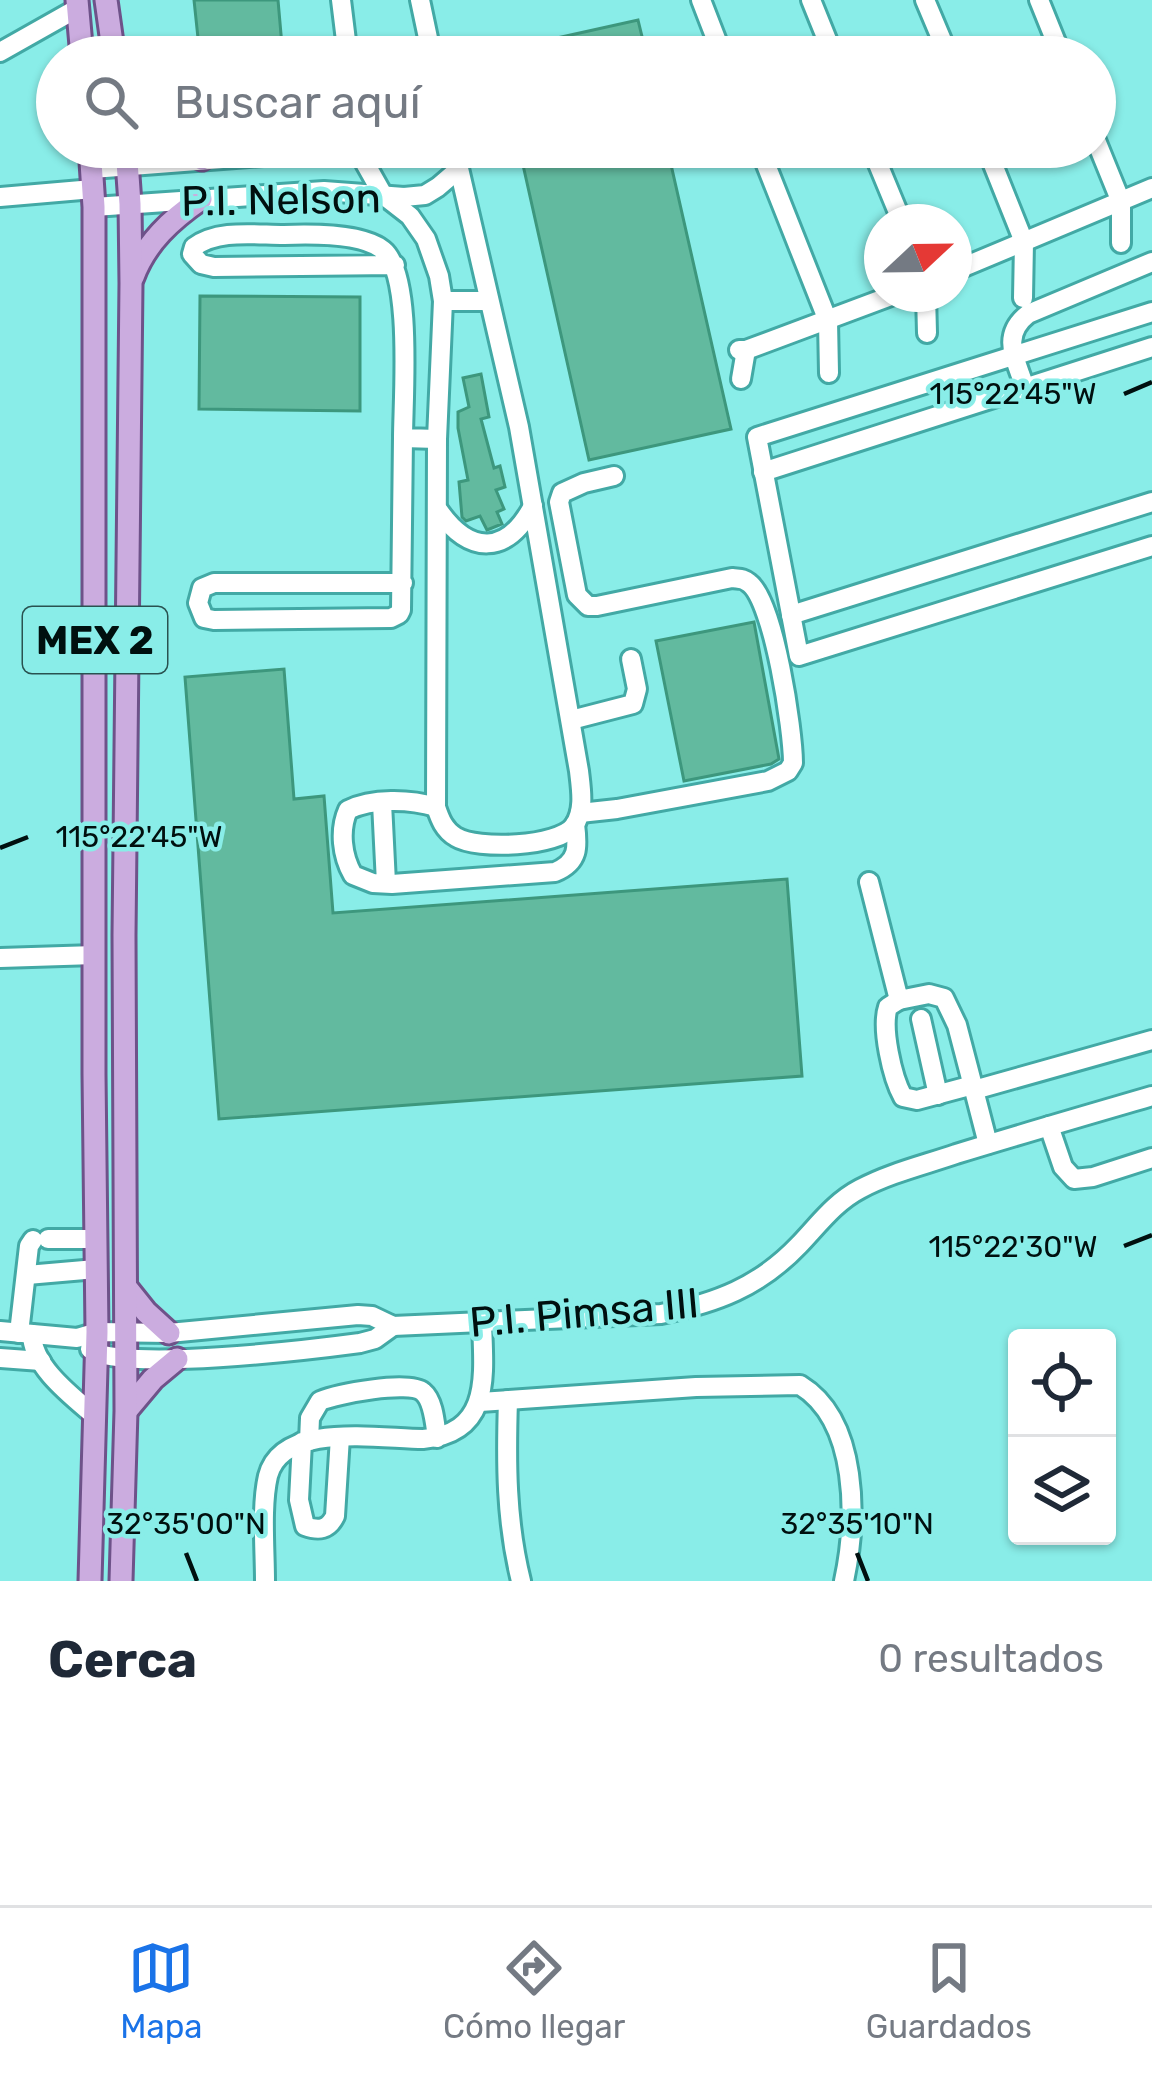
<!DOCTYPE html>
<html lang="es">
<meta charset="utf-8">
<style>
body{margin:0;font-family:Rubik,sans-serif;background:#f6f6f7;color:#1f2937}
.controls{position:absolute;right:36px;bottom:36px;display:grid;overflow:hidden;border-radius:12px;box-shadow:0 3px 9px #0004}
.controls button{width:108px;height:108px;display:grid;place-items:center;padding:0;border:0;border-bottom:3px solid #e0e1e3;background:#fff;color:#1f2937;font:60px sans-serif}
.compass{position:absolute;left:864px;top:204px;width:108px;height:108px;border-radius:50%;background:#fff;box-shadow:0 3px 9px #0004;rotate:68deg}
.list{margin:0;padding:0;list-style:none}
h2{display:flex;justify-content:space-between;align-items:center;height:156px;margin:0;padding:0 48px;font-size:51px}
h2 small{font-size:39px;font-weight:400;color:#747a83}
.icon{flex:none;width:66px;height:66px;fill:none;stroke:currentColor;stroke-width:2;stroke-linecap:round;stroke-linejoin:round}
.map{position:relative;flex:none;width:1152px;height:1581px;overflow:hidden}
.search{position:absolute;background:#fff;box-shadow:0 3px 9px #0004;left:36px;right:36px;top:36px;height:132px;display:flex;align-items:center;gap:30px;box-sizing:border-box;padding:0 42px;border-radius:66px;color:#747a83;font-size:45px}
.sheet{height:324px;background:#fff}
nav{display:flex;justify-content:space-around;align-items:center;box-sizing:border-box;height:168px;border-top:3px solid #e0e1e3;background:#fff;font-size:33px;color:#747a83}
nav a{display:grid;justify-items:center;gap:6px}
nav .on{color:#1a73e8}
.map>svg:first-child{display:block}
.building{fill:#62ba9f;stroke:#3d977d;stroke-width:3}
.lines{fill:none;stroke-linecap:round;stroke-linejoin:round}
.minor-casing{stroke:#42a9a5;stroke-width:24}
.major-casing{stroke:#6e5289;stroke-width:27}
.minor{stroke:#fff;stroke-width:18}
.major{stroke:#cbacdf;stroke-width:21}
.ticks{fill:none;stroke:#00100f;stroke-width:4.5}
.labels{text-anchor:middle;stroke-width:9;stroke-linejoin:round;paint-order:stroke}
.shield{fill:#89ede8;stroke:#295250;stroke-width:3}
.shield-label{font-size:39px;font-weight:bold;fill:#00100f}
.street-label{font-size:42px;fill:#00100f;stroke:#89ede8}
.ticks-label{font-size:30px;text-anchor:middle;fill:#00100f;stroke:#89ede8;stroke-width:9;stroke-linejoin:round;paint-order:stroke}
</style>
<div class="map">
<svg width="1152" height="1581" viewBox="0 0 1152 1581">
<rect width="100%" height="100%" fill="#89ede8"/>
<!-- building -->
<g class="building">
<path d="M194,0H278L283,57H200Z"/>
<path d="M638,20L647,57H495L494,52Z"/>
<path d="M519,147H667L731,429L589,460Z"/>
<path d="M200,296L360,297V411L199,409Z"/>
<path d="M481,374L489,417L481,419L494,468L500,466L505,487L496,490L504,509L497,512L502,524L487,530L480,516L466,521L462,517L459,482L468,480L458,428V412L469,407L463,378Z"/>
<path d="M754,622L779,759L771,764L684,781L656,641Z"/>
<path d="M284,669L294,799L324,796L333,913L787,879L802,1076L219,1119L185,677Z"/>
</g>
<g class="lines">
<!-- minor casing -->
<g class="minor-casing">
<g id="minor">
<path d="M341,0L348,57"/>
<path d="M420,0L432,57"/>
<path d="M701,0L723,57"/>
<path d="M811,0L834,57"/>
<path d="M925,0L949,57"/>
<path d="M1039,0L1062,57"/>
<path d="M0,52L78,8"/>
<path d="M1095,138L1121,202V243"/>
<path d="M360,147L365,163L383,195L410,216L426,239L439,276L443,301L437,439L436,807C440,819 444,830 456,837C477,850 558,847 574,826C585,810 581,789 579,771L519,427L454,147"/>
<path d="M759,147L828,321L829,373"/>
<path d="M871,147L902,222"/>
<path d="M986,147L1024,242L1023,298"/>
<path d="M92,169L290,154L316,147"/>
<path d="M0,197L93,189"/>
<path d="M94,207L324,191L404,197L425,195L438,187L459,169"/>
<path d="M395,265L214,267L201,264L192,254L194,247C218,229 255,235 284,235C310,234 362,233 383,250C413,274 403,398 403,438L437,439"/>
<path d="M954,271L1152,188"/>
<path d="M926,294L927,333"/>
<path d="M443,301H489"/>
<path d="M1152,312L757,437L799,656L1152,546"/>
<path d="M739,350H746L896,294"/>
<path d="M741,379L746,350"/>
<path d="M1025,388C1016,359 1000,336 1028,314L1152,262"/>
<path d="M403,438L401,610L399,614L391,618L214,620L204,618L198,603L202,588L214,583H403"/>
<path d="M763,472L1152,347"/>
<path d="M439,511C470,555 507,555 533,506"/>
<path d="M791,615L1152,502"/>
<path d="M571,720L633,704L637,689L631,659"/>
<path d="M382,803L386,883"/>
<path d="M436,807C410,799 372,798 348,810C339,830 342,856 353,875L373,883L392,884L555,872C579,862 578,847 575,824"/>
<path d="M580,813L617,809L768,781L788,771L793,763C793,731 774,601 749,583C743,578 740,579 732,578L597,606H588L577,595L559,502L562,493L584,483L614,476"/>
<path d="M869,882L899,1000L929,994L944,998L957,1025L974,1090"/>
<path d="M0,958L95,955"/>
<path d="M899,1000L888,1007C881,1028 892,1077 903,1097L917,1100L973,1085"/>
<path d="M921,1019L938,1095"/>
<path d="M1049,1126L1063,1167L1074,1179L1093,1177L1152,1158"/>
<path d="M988,1144L974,1090L1152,1040"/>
<path d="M48,1239H96"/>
<path d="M27,1275L96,1269"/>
<path d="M0,1331L77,1338L97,1332L169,1333L358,1315L372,1316L393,1326L661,1314C716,1303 759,1287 799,1245C819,1224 835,1202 860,1189C890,1173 924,1165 956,1154C1021,1134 1087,1115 1152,1096"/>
<path d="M19,1333L29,1246L33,1240"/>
<path d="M32,1334C32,1367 73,1397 96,1417"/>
<path d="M90,1349C119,1373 315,1349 360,1343L375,1339L393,1326"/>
<path d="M0,1358L41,1361"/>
<path d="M508,1400C506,1462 506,1521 521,1581"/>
<path d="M480,1402L696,1387L800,1385C859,1421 857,1521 844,1581"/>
<path d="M309,1441L310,1418L320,1401C337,1394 409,1380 423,1392C434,1401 435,1425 437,1438"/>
<path d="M302,1442L299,1500L305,1526C319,1531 328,1530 335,1516L340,1437"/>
<path d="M265,1581C265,1549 261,1506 268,1476C282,1421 380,1439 423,1439C491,1433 484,1377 482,1324"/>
</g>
</g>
<!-- major casing -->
<g class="major-casing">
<g id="major">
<path d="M77,0L82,57"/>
<path d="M106,0L114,57"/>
<path d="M90,147L94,207V1074L97,1332L90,1581"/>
<path d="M176,147L202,159"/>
<path d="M133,277C146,242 172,219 201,199"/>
<path d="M126,1287L146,1312L169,1333"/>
<path d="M127,1410L153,1379L177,1359"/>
<path d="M121,1581L126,1411L124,935L131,283L130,204L126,147"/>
</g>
</g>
<!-- minor -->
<use href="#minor" class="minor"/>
<!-- major -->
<use href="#major" class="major"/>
</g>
<!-- ticks -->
<path class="ticks" d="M1124,394L1152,382M0,848L28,837M1124,1246L1152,1235M186,1553L197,1581M857,1553L868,1581"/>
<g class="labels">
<!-- shield labels -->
<rect class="shield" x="23" y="607" width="144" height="66" rx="9"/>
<g class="shield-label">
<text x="95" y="654">MEX 2</text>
</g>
<!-- street labels -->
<g class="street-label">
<text transform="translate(281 199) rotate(-1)" y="15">P.I. Nelson</text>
<text transform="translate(584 1312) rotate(-5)" y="15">P.I. Pimsa III</text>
</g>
</g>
<g class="ticks-label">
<text x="1013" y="404">115°22'45"W</text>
<text x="139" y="847">115°22'45"W</text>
<text x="1013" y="1257">115°22'30"W</text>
<text x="186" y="1534">32°35'00"N</text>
<text x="857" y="1534">32°35'10"N</text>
</g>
</svg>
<div class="controls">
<button><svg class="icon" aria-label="locate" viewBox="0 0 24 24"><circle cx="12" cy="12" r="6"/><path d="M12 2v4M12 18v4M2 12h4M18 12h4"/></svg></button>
<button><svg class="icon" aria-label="layers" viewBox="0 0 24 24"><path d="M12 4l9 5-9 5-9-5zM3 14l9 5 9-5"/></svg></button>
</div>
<svg class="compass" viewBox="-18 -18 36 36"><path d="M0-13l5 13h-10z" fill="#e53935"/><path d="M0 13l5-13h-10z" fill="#747a83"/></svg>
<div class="search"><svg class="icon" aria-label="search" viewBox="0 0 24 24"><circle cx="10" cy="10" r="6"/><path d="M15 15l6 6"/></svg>Buscar aquí</div>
</div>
<section class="sheet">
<h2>Cerca<small>0 resultados</small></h2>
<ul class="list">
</ul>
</section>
<nav>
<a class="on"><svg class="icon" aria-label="map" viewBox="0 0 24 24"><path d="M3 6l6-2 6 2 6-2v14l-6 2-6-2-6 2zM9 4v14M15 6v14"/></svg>Mapa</a>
<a><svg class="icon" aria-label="directions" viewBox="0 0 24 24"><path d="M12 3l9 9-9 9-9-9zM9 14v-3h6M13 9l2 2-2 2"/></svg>Cómo llegar</a>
<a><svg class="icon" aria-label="saved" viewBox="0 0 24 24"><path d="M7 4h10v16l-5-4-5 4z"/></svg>Guardados</a>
</nav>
